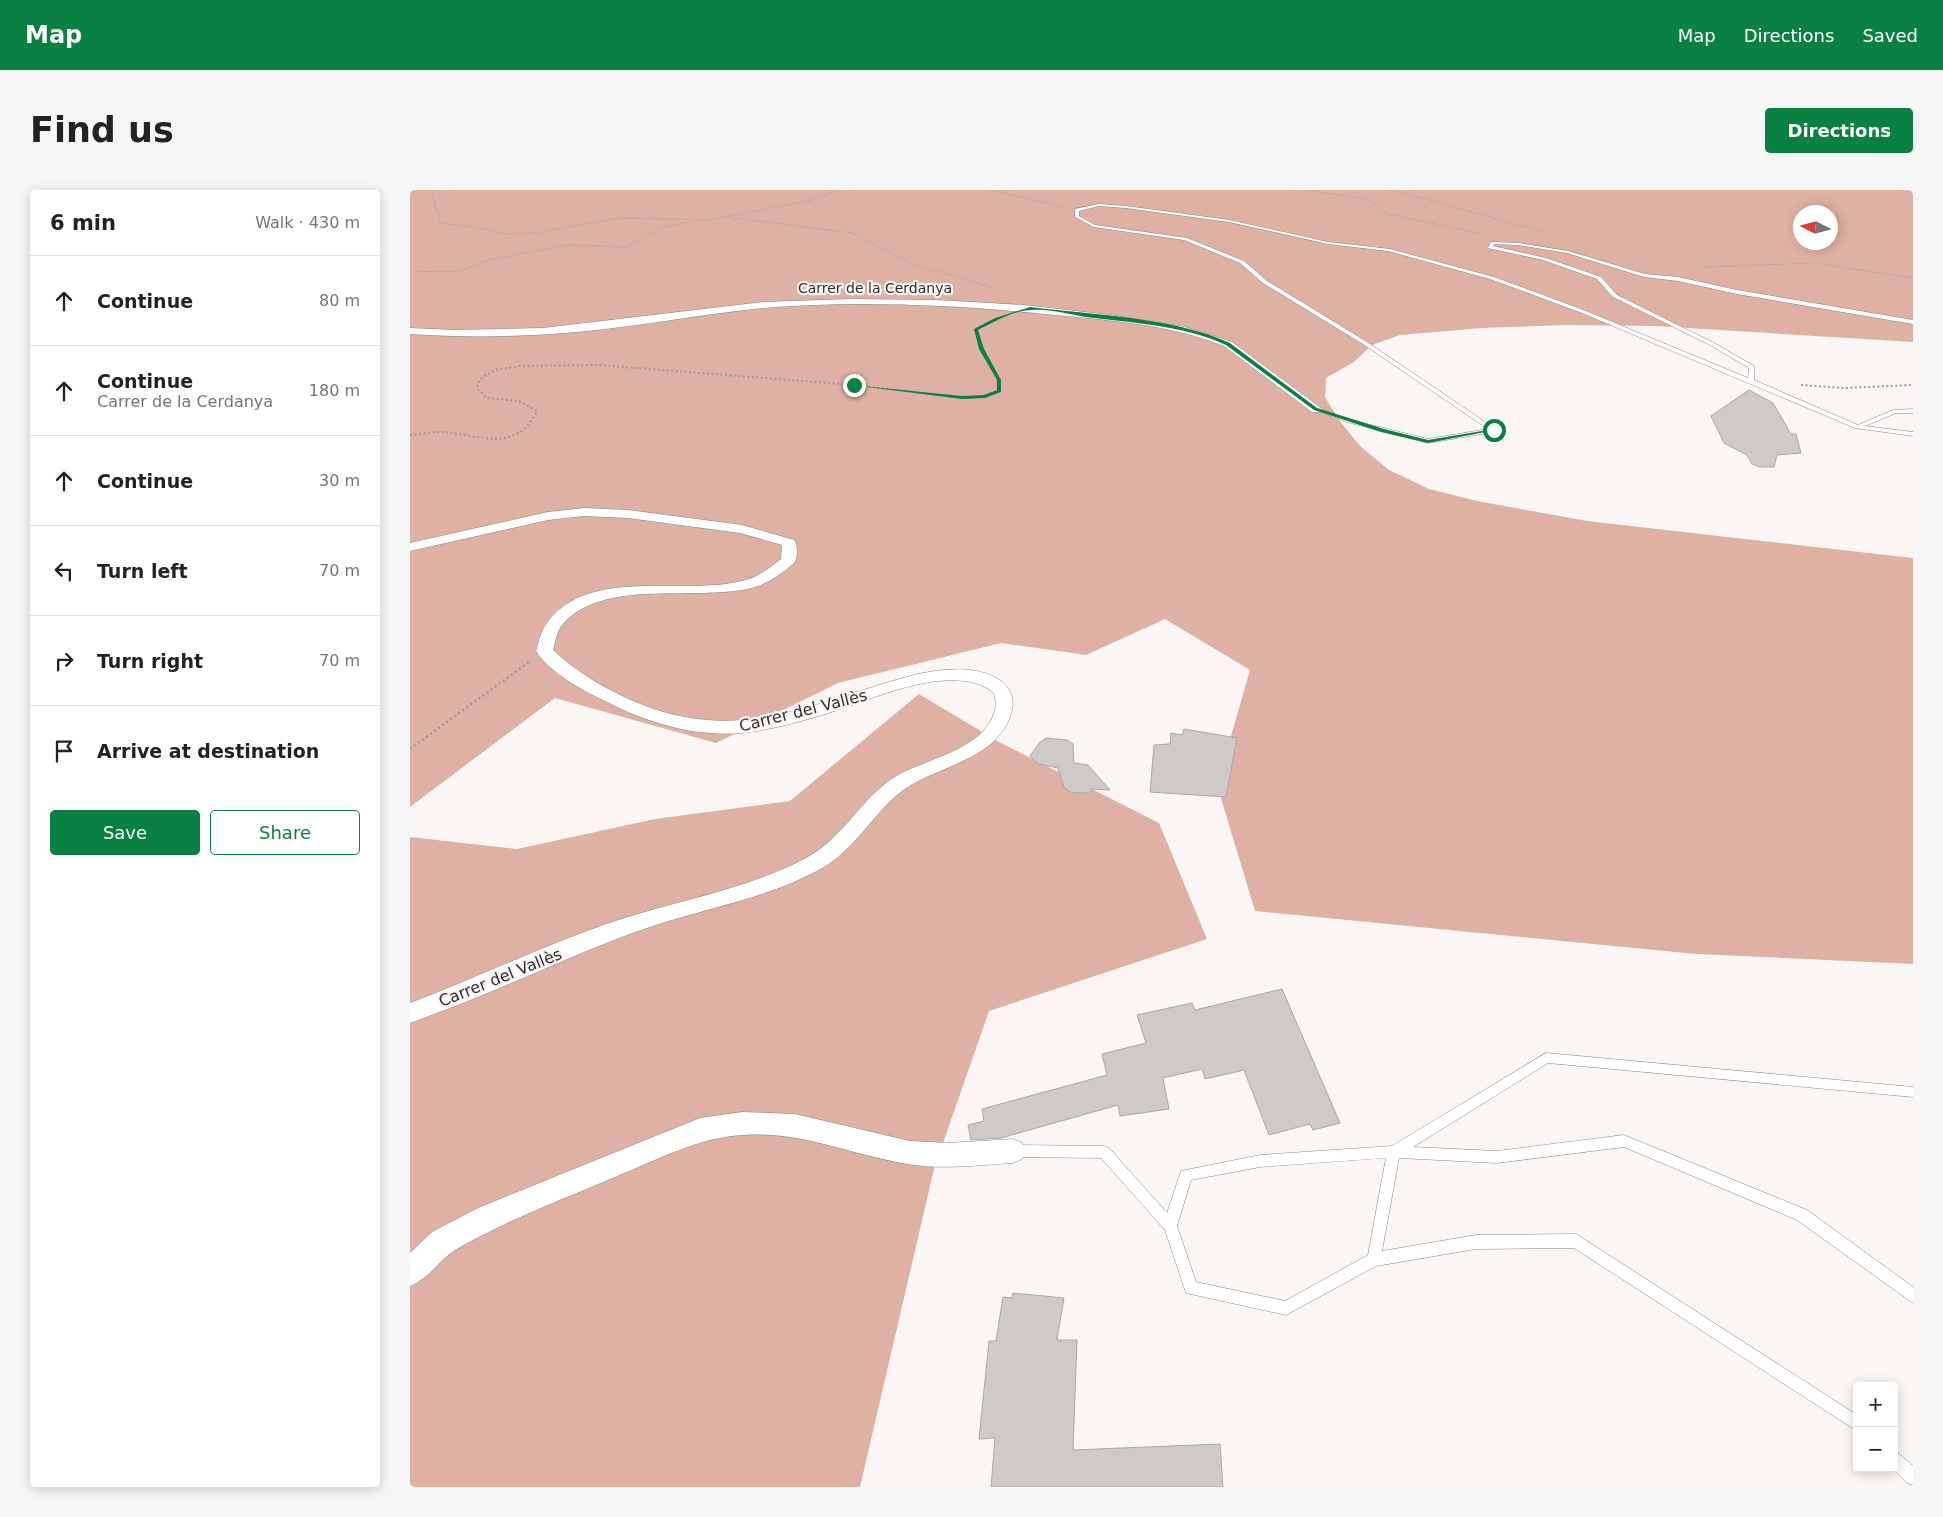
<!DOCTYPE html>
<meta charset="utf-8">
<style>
body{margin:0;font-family:"DejaVu Sans",sans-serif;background:#f6f6f6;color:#222}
.controls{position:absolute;right:15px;bottom:15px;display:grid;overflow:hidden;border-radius:5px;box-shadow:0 2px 12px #0003}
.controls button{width:45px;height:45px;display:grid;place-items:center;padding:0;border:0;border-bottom:1px solid #e0e0e0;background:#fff;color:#222;font:25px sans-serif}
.compass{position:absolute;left:1383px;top:15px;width:45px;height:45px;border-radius:50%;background:#fff;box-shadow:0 2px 12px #0003;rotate:276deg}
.stop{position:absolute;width:15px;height:15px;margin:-11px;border:4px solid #0b8043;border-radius:50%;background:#fff}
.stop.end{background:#0b8043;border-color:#fff;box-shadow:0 1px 5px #0008}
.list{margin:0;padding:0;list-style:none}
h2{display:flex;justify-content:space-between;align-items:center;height:65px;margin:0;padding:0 20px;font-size:21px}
h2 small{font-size:16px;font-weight:400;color:#767676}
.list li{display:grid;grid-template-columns:32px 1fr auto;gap:15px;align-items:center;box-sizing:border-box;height:90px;padding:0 20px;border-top:1px solid #e0e0e0}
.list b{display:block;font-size:19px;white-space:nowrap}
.list p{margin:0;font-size:16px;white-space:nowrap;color:#767676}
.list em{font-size:16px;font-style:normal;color:#767676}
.actions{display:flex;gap:10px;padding:15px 20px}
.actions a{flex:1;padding:11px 0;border:1px solid #0b8043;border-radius:5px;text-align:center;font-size:18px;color:#0b8043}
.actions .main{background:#0b8043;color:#fff}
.icon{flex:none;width:28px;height:28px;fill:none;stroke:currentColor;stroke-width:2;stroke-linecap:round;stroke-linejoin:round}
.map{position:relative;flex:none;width:1503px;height:1297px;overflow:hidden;border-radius:5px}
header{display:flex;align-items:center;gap:30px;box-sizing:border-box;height:70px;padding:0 25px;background:#0b8043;color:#fff}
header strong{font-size:24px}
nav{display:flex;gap:28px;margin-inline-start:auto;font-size:18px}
.intro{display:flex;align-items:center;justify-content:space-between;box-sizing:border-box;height:120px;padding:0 30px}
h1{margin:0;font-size:35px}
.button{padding:12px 22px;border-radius:5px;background:#0b8043;color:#fff;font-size:18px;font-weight:700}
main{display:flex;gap:30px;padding:0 30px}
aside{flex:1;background:#fff;border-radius:5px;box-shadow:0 2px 12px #0003}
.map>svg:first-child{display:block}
.forest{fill:#deb1a4;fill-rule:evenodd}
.building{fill:#cfcac8;stroke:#aca8a6}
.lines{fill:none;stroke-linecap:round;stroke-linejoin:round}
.service-casing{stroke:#8a8684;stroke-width:1}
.minor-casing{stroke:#8a8684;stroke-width:1}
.path-far2{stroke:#a09c9b;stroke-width:1;stroke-dasharray:1 2;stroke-linecap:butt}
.path-far1{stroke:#a09c9b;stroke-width:2;stroke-dasharray:2 2.5;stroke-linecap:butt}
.path{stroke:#a09c9b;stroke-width:2.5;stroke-dasharray:2 3;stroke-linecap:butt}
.service{fill:#fff;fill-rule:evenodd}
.minor{fill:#fff;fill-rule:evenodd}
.route{fill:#0b8043}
.labels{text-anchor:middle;stroke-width:4.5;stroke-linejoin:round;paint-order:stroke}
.far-street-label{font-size:14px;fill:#302e2e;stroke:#fbf5f4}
.street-label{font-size:16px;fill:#302e2e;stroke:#fbf5f4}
</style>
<header>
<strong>Map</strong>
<nav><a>Map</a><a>Directions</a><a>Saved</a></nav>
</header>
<div class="intro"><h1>Find us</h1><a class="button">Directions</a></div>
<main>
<aside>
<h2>6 min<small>Walk · 430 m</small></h2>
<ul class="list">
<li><svg class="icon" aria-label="ahead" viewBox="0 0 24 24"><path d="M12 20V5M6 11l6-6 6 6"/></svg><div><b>Continue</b></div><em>80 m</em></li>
<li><svg class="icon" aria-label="ahead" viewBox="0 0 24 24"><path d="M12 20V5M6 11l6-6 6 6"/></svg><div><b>Continue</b><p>Carrer de la Cerdanya</p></div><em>180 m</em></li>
<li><svg class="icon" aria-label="ahead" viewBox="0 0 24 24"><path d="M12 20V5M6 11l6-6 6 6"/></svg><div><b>Continue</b></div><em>30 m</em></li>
<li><svg class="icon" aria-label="left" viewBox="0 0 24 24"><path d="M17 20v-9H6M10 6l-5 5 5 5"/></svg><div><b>Turn left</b></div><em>70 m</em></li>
<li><svg class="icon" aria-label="right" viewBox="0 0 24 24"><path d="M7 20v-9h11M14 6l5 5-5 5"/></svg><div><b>Turn right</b></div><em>70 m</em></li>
<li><svg class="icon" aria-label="arrive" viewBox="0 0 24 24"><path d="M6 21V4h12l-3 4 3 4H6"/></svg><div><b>Arrive at destination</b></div></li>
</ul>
<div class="actions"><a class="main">Save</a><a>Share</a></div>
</aside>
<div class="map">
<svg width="1503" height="1297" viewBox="0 0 1503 1297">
<rect width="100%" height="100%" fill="#fbf5f4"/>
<!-- forest -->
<g class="forest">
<path d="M0,0H1503V152L1245,136L1157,135L1072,138L990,145L962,155L944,172L916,188L915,207L929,230L950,256L979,280L1019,299L1067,311L1177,331L1503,368V774L1286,764L845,721L807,595L840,480L755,429L676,465L591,453L428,493L306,553L145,508L0,617ZM1390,22H1420V52H1390Z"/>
<path d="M509,504L589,552L749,633L797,749L579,821L524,979L450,1297H0V647L107,659L245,629L380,611Z"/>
</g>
<!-- building -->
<g class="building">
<path d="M1339,200L1363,213L1381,244H1386L1391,263L1367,265L1364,277H1350L1342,274L1337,265L1314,253L1301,226Z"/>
<path d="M774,539L827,548L816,607L740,602L744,555L760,554L761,543L772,545Z"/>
<path d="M636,548L657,550L663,554L664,573L678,575L700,600L682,599L679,603H670L660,602L654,597L648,578L628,574L620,566L629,553Z"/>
<path d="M872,799L930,933L903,940L900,934L859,945L834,880L795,889L792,879L753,888L759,919L710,926L708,915L591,948L561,950L558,935L574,931L572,919L697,885L692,864L736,853L727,825L782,813L785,820Z"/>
<path d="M603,1103L654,1108L647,1150H667L663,1260L810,1254L813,1297H581L585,1248L569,1249L579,1151H586L593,1107L602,1108Z"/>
</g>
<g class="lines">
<!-- service casing -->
<g class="service-casing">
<g id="service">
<path d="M689,14L716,16L819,30L918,52L980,59L1084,87L1176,121L1338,188L1339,178L1300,155L1203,107L1187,89L1133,70L1078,58L1080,53L1082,52L1108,53L1158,61L1235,84L1268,87L1327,100L1503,130V134L1327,104L1268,91L1234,87L1157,63L1108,55L1084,54L1083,56L1136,68L1191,87L1207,105L1304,153L1344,176V190L1448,235L1483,220L1503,219V223H1486L1455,236L1503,242V246L1445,238L1172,123L1080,89L978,61L918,54L819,32L716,18L689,16L669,21V26L685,35L777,48L834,71L857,91L957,152L1087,240L1084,242L1018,253L937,232L903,219L908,218L941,230L1018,249L1078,239L953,154L853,93L830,73L774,50L684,37L665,27V19Z"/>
<path d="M1136,863L1503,897V907L1138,873L1003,957L1087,961L1214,945L1397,1020L1503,1097V1113L1387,1030L1214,957L1087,973L989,968L972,1061L1066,1045L1166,1044L1447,1225V1241L1164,1058L1066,1059L966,1076L876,1125L776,1103L755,1040L691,968L603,967L598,965L597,961L598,957L603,955L694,956L699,958L757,1023L771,981L850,965L982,956ZM976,968L958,1065L875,1111L786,1092L767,1036L781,990L850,977Z"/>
<path d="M1484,1261L1489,1264L1503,1276V1295L1497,1293L1482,1278H1484Z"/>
</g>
</g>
<!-- minor casing -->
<g class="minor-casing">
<g id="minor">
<path d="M440,109L527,110L614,115L700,125L775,137L822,152L912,219L910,222H902L814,156C761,135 701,130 645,125C549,115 449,110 353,118C294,124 236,135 177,141C118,147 59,148 0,144V138L44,140L133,138L353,112Z"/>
<path d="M174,318L218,320L332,335L384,350C388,355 388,368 384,373C373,383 360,392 345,397C289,413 194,386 152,435C147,441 145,452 143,460C169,484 200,502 233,515C336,555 409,509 508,484C533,479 565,475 588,489C599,495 605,508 602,520C590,572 523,575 488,604C461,627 444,660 412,678C367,704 312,715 262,730C225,741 190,755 155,770C104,792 53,814 0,833V813C67,788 132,756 199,733C264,711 336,700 396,668C434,648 452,606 488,585C519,568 575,559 585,520C586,513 586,507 583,502C541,470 457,512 412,525C386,533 359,540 331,543C286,547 239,533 199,513C174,501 142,485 126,461C129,452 131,440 137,433C179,375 277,407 336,390C349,386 361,377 371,369L372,355L330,343L218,328L174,326L138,330L0,361V353L138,322Z"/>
<path d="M332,922L385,924L500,951L538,953L603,949L612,953L616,961L612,969L603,973C568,975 532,980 497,974C442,965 391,941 334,945C288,947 247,970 205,987C153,1009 100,1029 50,1057C31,1067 20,1088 0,1096V1063L22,1042L68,1018L290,928Z"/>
</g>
</g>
<!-- path-far2 -->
<g class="path-far2">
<path d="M27,0L22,5L31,33L70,38L94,44L125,43L210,28L300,30L402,10L429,0"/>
<path d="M581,0L653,17"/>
<path d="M894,0L958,9L978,24L1073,44"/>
<path d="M983,0L1134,42"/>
<path d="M316,27L442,43L506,75L585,98"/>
<path d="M1292,77L1404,73L1503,88"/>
<path d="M0,82L51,81L74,71L155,55L216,57L248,39L282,31"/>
<path d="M567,145L566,139L577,133"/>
</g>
<!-- path-far1 -->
<g class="path-far1">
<path d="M1391,195L1434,198L1503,195"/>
<path d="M0,245C10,244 21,242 31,242C70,244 104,265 127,221L109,211L77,208L67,198L70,189L85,180L110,176L188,175L444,195L552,208L575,207L589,201C589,180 573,165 567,143"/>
</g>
<!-- path -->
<path class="path" d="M0,559L119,472"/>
<!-- service -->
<use href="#service" class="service"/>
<!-- minor -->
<use href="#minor" class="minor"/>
</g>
<!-- route -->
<path class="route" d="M620,117C683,125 763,127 820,153L907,218L974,239L1018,250L1084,239L1086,240L1018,253L971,242L904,220L816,155C773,135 722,133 675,127C658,124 639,119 622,120C604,120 584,132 568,140L574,159L591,190V202L575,208L552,209L442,195L552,206L574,205L587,200V190L569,159L564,139L585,128Z"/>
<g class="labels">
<!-- far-street labels -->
<g class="far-street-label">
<text x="465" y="103">Carrer de la Cerdanya</text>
</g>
<!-- street labels -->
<g class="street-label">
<text transform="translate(393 520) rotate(-14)" y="6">Carrer del Vallès</text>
<text transform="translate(90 787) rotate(-22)" y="6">Carrer del Vallès</text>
</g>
</g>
</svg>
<div class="controls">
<button>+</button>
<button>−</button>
</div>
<svg class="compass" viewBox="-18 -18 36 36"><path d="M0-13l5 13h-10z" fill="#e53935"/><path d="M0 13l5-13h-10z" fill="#767676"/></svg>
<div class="stop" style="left:1084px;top:240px"></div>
<div class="stop end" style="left:444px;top:195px"></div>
</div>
</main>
